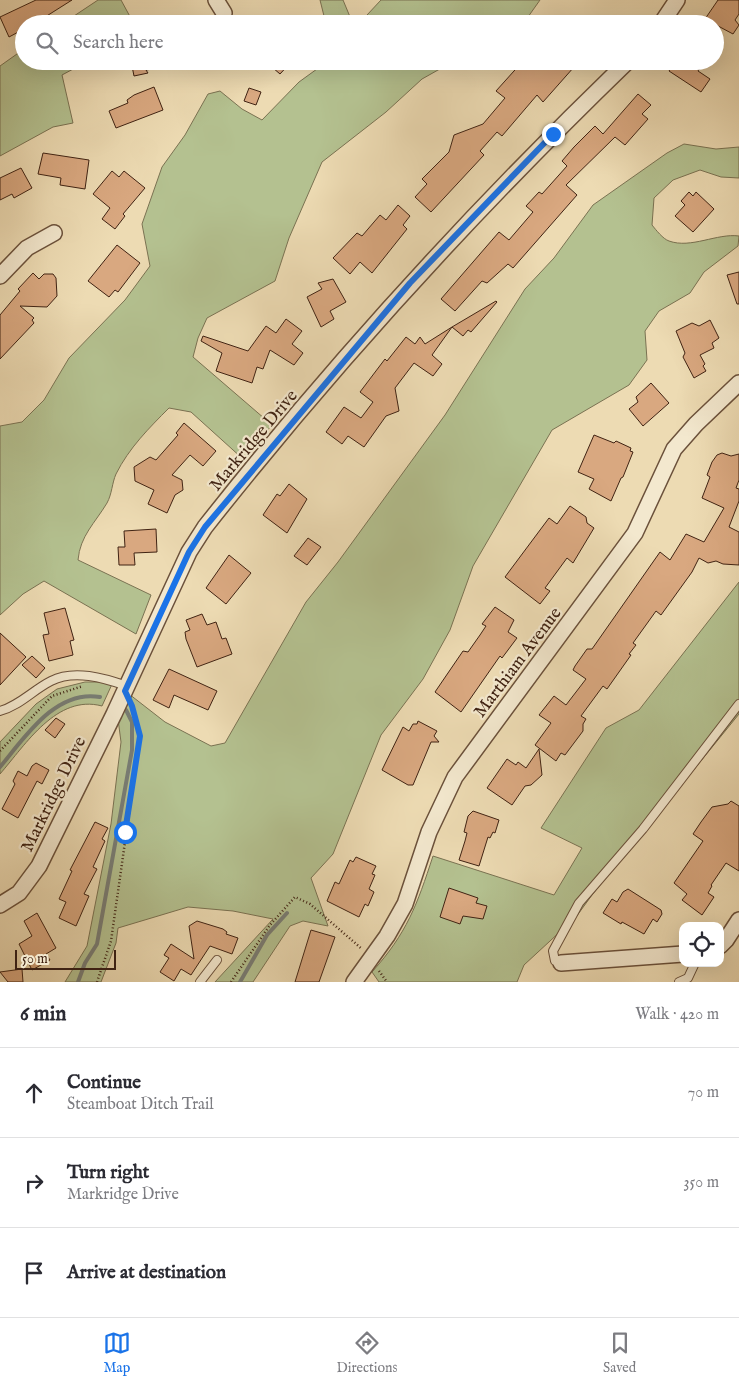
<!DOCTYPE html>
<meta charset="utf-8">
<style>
body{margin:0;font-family:"IM FELL English",serif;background:#f7f7f7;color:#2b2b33}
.controls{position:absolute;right:15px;bottom:15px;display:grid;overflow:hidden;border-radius:10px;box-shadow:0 5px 20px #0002}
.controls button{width:45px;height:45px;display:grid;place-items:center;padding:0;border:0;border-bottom:1px solid #e1e1e2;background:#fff;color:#2b2b33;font:25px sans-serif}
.scale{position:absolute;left:15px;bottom:12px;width:101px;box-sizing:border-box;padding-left:5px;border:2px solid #402313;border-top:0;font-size:14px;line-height:18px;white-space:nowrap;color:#402313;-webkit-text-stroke:4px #f3e8ce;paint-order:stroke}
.stop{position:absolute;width:15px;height:15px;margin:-11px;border:4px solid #1a73e8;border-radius:50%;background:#fff}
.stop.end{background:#1a73e8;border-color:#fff;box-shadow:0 1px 5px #0008}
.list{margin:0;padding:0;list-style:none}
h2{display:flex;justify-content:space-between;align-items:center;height:65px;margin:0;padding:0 20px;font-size:21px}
h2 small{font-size:16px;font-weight:400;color:#7c7c81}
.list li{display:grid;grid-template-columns:32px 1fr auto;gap:15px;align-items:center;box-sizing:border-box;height:90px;padding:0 20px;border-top:1px solid #e1e1e2}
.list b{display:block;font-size:19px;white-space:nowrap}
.list p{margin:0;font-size:16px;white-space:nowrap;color:#7c7c81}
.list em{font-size:16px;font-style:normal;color:#7c7c81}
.icon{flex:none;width:28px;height:28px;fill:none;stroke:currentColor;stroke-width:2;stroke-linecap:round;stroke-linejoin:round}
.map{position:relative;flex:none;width:739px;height:982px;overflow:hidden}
.search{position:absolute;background:#fff;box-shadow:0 5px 20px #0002;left:15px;right:15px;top:15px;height:55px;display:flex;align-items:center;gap:12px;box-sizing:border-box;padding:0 18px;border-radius:28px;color:#7c7c81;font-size:19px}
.sheet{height:335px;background:#fff}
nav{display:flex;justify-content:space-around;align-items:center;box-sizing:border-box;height:70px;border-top:1px solid #e1e1e2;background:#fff;font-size:14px;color:#7c7c81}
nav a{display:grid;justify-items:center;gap:2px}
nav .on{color:#1a73e8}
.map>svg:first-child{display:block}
.green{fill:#b4c190;stroke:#7a7252}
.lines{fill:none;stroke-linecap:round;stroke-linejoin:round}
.stream{stroke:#787d75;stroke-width:4}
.building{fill:#d9a880;stroke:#402313}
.service-casing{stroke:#6b513b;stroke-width:10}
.minor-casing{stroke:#6b513b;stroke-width:18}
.path{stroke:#402313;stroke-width:2.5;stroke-dasharray:1 2.5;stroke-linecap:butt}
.service{stroke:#f3e8ce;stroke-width:8}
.minor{stroke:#f3e8ce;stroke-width:15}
.route{stroke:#1a73e8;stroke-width:6}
.labels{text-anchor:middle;stroke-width:4.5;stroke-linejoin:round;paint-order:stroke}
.street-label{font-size:18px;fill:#402313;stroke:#f3e8ce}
</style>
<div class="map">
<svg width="739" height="982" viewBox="0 0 739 982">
<rect width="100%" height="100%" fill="#eddbb3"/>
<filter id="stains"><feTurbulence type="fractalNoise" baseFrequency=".004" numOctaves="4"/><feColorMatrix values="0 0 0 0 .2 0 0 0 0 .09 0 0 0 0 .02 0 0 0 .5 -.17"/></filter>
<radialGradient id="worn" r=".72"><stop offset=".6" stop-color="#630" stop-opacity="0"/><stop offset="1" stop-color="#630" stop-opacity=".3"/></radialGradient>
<!-- green -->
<g class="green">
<path d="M98,0H121L134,24H62Z"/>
<path d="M320,0H343L353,24H326Z"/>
<path d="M381,0H540L523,24H362L367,15Z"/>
<path d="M24,49V61H88L62,75L73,123L53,127L0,156V66Z"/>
<path d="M328,61H454L422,79L386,112L322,162L289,238L275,281L207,318L198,338L193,357L272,425L243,459L191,412L169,408C149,428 129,448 116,474C112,483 112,494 107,503C95,523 80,536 78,560L151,595L136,634L44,581L23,594L0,615V426L22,422L44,400L69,358L125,300L150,266L142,224L162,167L185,135L208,94L220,91L242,109L262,120L299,82Z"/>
<path d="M684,144L716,149L739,147V178L721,177L700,170L673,180L654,198L652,225C656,230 663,239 669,241C691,249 717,233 739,236L738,246L704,272L690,293L659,311L645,331L647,360L629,385L552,430L473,566L450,630L423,679L381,735L333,854L311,878L328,926L303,921L290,926L253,982H215L273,919L233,911L188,907L118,928L116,943L101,982H65L87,946L111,824L121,742L118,719L129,694L165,722L211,746L225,743L306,602L338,562L445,415L525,289L554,258L593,205L667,153Z"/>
<path d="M739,582V714L592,895L576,917L524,965L517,982H379L372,972C407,933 417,905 433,856L554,895L582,848L541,828L606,728L639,710Z"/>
<path d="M85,682H113L102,706C57,694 26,744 0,774V742L36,704L57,689Z"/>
</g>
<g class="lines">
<!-- stream -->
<g class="stream">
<path d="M0,767C25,737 56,689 100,697"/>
<path d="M78,982L85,963L97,944L132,750V722L126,710"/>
<path d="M240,982L267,935L287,913"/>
</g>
</g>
<!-- building -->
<g class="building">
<path d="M36,0H72L34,24H24V29L9,37L0,17Z"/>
<path d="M718,0H739V14L735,20L739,25L733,34L705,19Z"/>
<path d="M131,61H165L166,67L146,70L148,73L134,76Z"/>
<path d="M265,61H292L280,74Z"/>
<path d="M523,61H568L574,67L543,102L537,95L502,136L497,132L480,151L484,155L431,212L415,197L427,184L422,179L449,152L454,135L483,124L505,98L496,91Z"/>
<path d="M676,61H704L698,71L710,79L701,92L669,71Z"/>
<path d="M154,87L163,110L116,128L109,111L128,103L127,100L134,95Z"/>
<path d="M249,88L261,92L256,105L244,101Z"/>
<path d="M638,94L651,105L642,114L648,119L625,145L615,137L566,185L577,195L513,268L508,264L487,283L482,281L455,311L441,299L499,232L509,240L533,212L526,206L539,192L542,194L567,166L562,161L574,147L595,126L603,134Z"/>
<path d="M43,153L89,160L85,189L60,185L61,178L38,174Z"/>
<path d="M21,168L32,188L14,198L12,194L0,200V178Z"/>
<path d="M112,171L119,177L124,171L145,188L123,214L125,216L115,229L102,219L110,208L93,194Z"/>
<path d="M689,192L693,196L696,192L714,209L693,232L675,216L685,205L681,201Z"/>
<path d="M398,205L410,216L403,225L407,229L372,273L360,262L350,274L333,258L357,233L362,236L380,215L386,220Z"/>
<path d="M117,245L140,263L118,292L115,290L109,297L88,281Z"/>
<path d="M739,272V304H737L727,275Z"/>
<path d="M33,273L39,279L44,274H53L56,278L57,296L47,307L20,306L34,318L32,320L34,323L0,359V315L20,291L18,289Z"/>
<path d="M333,279L346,302L330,311L334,319L321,327L307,297L322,289L318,283Z"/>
<path d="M496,301L497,302L471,332L468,330L463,336L452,327Z"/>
<path d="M286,319L302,331L292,344L303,353L294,365L270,350L263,369L257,367L252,383L216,371L222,353L201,341L203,336L248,351L266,326L276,333Z"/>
<path d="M710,320L719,338L712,343L714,348L700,355L705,364L703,366L706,371L694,378L683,357L685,353L676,331L692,323L699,326Z"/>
<path d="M452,327L432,355L442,364L433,376L414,363L395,388L399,411L386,416L364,447L348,436L342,444L326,432L344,407L361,418L373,402L360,392L385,359L387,361L406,337L415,344L420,337L425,344Z"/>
<path d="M651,383L669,403L643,426L629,409L638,402L636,397Z"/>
<path d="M184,423L216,451L203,466L190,455L172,475L182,480L183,490L175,495L167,513L148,504L154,490L135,481L134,467L150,457L156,460L178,435L176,433Z"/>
<path d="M594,435L614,443L616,441L631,448L630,451L633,452L623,477L621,478L611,501L589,489L594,479L578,472Z"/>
<path d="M722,453L731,456L739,454V480L736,488L739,489V501L729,527L739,532V565L723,564L716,561L708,563L699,558L692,572L661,615L656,611L633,643L636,645L629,654L631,655L607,689L603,686L581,716L586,719L583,724V731L565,755L561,753L556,761L535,745L551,723L539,715L554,696L566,705L586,679L573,670L575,666L587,649H592L660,552L670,560L686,534L704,542L724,508L702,498L710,477L707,475L712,462L717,455Z"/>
<path d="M289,484L307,499L287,533L263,515L277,494L280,496Z"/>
<path d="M570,506L586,517L587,523L594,528L573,563L567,558L545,588L550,591L540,604L505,577L549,518L557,524Z"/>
<path d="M156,529L157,552L134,553L135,565H119L118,547H125L124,531Z"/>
<path d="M308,538L321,547L307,565L294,556Z"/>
<path d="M229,555L251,573L226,604L206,588Z"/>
<path d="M495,607L514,620L508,632L517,638L502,658L500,656L461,712L435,692L463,651L468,652L480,635L486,626L482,624Z"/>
<path d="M65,608L74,640L70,641L73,655L49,661L43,635L49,634L44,613Z"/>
<path d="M202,614L207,625L216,622L222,639L226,638L232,654L197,667L186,639L185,632L190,630L186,620Z"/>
<path d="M0,633L26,657L0,685Z"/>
<path d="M32,656L45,668L36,678L22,665Z"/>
<path d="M169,669L217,691L208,710L174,695L169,708L153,700Z"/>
<path d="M56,718L65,724L55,738L45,730Z"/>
<path d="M418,721L437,731L434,736L439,742H431L413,785H408L382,770L403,727L409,731L413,724H417Z"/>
<path d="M539,749L542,775L531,785L525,786L512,805L487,788L507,759L516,765L518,762L526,768Z"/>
<path d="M36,763L49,770L42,784L37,781L18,818L2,809L15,784L13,781L18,771L27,776L32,766Z"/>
<path d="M731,801L739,806V871L726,863L711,885L712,886L708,893L714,897L702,915L682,900L687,894L674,883L703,841L693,834L701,822L712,807L728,804Z"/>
<path d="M473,811L499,820L495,833L493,832L490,838L488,837L479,866L459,860L465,841L467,833L464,832L468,816Z"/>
<path d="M95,822L108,828L102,839L105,841L93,867L97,869L84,894L89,896L76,926L59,918L66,902L59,899L72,871L70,870Z"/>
<path d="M356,857L376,866L372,874L375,875L369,889L374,892L368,906L365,904L359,917L327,901L335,882L339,884L350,860L353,862Z"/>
<path d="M449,888L478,898L476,903L487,906L483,919L463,916L460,924L440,917Z"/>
<path d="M628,889L661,910L662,914L657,922L653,919L644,934L622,922L621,924L603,913L612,899L617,902L623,892Z"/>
<path d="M37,913L56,948L46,954L50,960L32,970L19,944L32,936L24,921Z"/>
<path d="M197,921L223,929L227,932L226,934L238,938L232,954L210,946L191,975L181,969L174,981L160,972L169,958L164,955L171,944L194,959L189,926Z"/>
<path d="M311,930L335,937L319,982H295Z"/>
<path d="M22,969L23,982H8L0,972Z"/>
</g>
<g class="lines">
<!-- service casing -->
<g class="service-casing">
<g id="service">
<path d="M0,711C19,706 33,690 51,681C74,669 104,678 127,686"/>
<path d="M561,963L555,961L553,951L579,903L643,829L739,704"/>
<path d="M200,982L217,960"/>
<path d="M679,982L688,978L695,963"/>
</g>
</g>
<!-- minor casing -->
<g class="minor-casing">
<g id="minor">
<path d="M216,0L224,13"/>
<path d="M661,24L677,0"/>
<path d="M0,276L27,248L54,233"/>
<path d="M0,905L19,893L39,866L114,714L189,552L205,527C335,362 477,207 628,61"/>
<path d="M720,946L726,940L739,920"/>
<path d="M561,963L683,954"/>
<path d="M354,982L387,936L405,904L429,832L455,777L635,533L674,449L696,424L739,383"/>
</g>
</g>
<!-- path -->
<g class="path">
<path d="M0,751L52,696L83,686"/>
<path d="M379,971L387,982"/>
<path d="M97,982L111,941L140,736L132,706"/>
<path d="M231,982L270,925L295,897L310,904L362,949"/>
</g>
<!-- service -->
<use href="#service" class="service"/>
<!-- minor -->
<use href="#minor" class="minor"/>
</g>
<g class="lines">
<!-- route -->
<path class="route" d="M125,832L140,736L132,706L125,691L189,552L205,527L410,283L553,134"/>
</g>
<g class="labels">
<!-- street labels -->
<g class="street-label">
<text transform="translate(253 440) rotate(-50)" y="6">Markridge Drive</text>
<text transform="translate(517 662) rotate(-53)" y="6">Marthiam Avenue</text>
<text transform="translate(53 794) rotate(-64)" y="6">Markridge Drive</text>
</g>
</g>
<rect width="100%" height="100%" filter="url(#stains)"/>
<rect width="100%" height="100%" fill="url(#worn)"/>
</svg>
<div class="controls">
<button><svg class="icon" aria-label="locate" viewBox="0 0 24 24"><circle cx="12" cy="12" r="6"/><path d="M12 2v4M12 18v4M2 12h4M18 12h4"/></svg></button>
</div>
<div class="scale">50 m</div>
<div class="stop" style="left:125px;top:832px"></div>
<div class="stop end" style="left:553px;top:134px"></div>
<div class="search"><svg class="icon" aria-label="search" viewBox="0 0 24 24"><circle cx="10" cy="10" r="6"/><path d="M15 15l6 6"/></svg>Search here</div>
</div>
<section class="sheet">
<h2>6 min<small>Walk · 420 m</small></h2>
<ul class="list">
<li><svg class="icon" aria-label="ahead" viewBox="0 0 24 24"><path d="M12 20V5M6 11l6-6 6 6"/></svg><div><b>Continue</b><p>Steamboat Ditch Trail</p></div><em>70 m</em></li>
<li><svg class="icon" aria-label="right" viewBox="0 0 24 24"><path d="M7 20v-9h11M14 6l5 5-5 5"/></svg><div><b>Turn right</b><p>Markridge Drive</p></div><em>350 m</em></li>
<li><svg class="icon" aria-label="arrive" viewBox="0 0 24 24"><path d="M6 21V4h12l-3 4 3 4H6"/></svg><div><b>Arrive at destination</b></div></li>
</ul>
</section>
<nav>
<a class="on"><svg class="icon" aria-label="map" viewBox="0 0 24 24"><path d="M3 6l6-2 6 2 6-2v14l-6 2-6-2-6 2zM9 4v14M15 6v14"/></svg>Map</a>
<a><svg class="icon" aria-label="directions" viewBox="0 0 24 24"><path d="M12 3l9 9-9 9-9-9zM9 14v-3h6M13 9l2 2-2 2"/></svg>Directions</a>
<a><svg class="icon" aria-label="saved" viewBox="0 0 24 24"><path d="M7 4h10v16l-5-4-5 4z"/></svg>Saved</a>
</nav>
